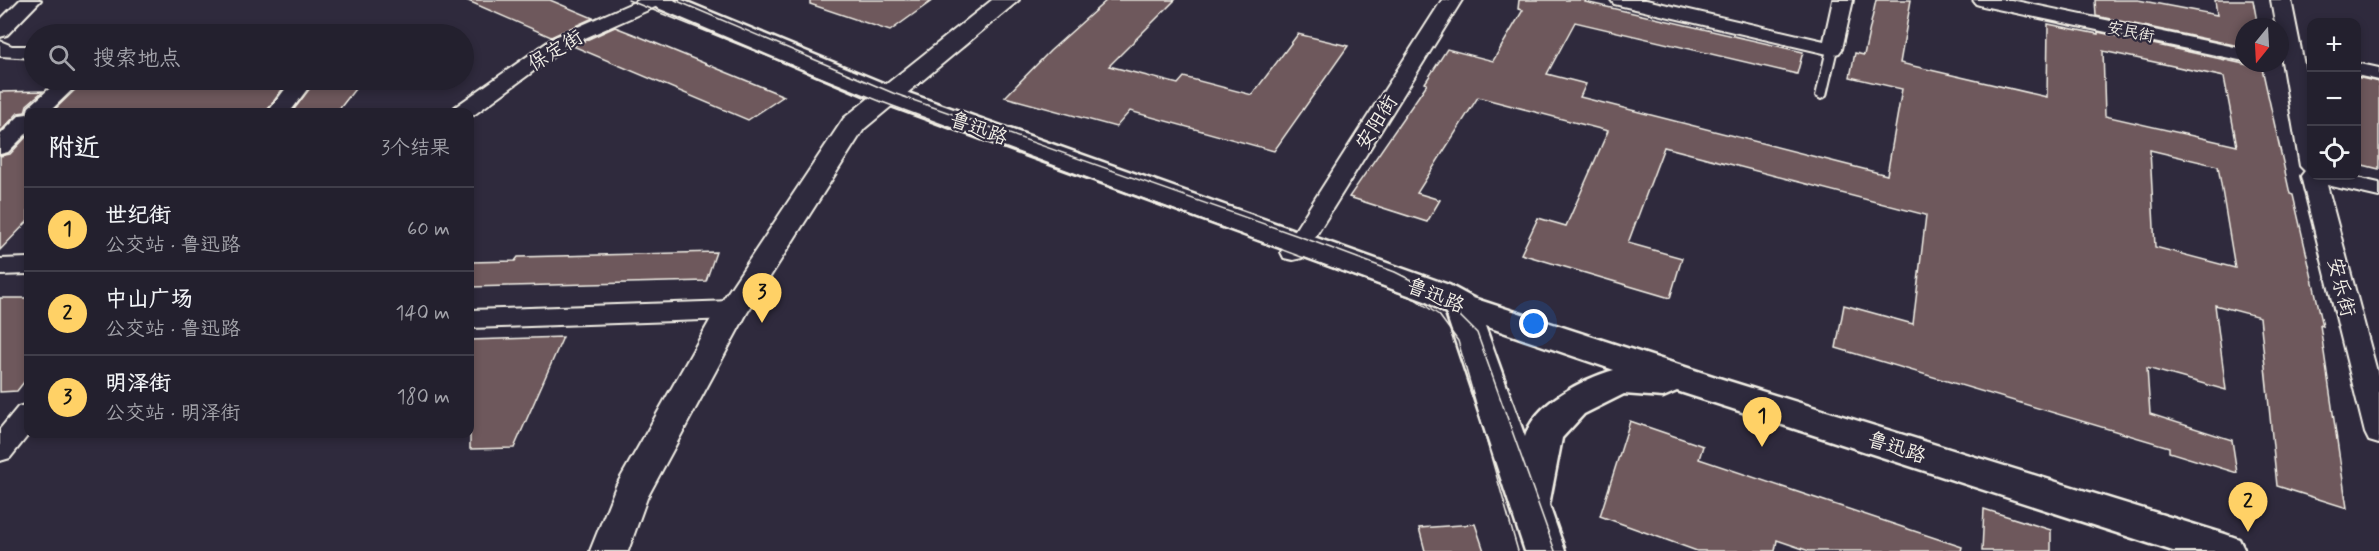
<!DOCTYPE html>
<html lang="zh">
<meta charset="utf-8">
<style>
body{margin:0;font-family:Mynerve,"LXGW WenKai TC",sans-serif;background:#2b2836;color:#f1f3f6}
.controls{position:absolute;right:18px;top:18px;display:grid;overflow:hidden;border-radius:12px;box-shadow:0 3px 9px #0003}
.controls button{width:54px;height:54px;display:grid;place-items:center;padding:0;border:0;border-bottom:2px solid #403e4a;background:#23202e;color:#f1f3f6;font:30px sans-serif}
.compass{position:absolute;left:2235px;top:18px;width:54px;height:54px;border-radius:50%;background:#23202e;box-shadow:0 3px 9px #0003;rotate:198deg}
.you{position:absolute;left:1534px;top:324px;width:21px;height:21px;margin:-15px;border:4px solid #fff;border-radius:50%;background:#1a73e8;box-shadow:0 0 0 9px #1a73e833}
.badge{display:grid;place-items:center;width:39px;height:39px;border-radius:50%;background:#ffd166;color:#111;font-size:20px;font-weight:700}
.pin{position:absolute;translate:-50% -50px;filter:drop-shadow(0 2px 3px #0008)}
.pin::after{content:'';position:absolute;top:32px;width:21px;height:18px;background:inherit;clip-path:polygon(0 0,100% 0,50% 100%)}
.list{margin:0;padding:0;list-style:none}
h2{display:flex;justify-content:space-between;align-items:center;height:78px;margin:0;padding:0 24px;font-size:26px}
h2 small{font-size:20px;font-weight:400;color:#a3a3aa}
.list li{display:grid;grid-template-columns:39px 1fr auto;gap:18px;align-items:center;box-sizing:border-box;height:84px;padding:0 24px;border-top:2px solid #403e4a}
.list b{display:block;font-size:22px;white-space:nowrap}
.list p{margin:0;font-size:20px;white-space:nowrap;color:#a3a3aa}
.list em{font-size:20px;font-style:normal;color:#a3a3aa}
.icon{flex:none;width:33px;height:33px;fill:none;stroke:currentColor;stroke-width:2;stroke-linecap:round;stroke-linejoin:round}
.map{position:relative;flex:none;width:2379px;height:551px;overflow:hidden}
.search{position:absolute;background:#23202e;box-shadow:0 3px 9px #0003;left:24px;top:24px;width:450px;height:66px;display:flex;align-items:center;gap:15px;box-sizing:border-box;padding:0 21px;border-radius:33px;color:#a3a3aa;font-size:22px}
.panel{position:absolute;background:#23202e;box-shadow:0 3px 9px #0003;left:24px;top:108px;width:450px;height:330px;border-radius:12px}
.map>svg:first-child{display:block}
.building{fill:#6e585c;stroke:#f4f1e8;stroke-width:1.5;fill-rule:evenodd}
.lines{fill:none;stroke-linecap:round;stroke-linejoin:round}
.service-casing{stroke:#f4f1e8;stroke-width:4}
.minor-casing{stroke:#f4f1e8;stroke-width:4}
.tertiary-casing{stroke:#f4f1e8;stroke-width:4}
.secondary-casing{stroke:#f4f1e8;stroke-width:5}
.service{fill:#2f2a3d;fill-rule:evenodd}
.minor{fill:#2f2a3d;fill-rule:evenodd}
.tertiary{fill:#2f2a3d;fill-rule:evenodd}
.secondary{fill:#2f2a3d;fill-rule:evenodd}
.tram{stroke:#f4f1e8;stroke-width:1.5}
.labels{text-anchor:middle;stroke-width:4.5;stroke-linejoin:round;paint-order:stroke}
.far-street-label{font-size:16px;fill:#f4f1e8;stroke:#2f2a3d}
.street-label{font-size:20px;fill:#f4f1e8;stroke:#2f2a3d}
</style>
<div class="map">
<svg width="2379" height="551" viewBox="0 0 2379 551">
<rect width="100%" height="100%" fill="#2f2a3d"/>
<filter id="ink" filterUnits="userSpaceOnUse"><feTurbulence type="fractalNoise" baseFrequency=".0167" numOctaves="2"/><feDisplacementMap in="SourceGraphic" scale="12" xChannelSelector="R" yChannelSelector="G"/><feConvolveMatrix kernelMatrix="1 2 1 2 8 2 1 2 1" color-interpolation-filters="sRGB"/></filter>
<g filter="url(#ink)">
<!-- building -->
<g class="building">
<path d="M466,0H550L593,18L551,37Z"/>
<path d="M810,0H933L890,31L810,4Z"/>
<path d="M1107,0H1175L1109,66L1178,84L1184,77L1252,95L1298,34L1348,46L1274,151L1130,111L1116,127L1005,97L1050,51Z"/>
<path d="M1519,0H1586L1585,2L1803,52L1797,74L1575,22L1547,74L1586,84L1580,97L1887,175L1902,89L1850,77L1855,53L1864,55L1876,0H1911L1900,63L2047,97L2048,24L2098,34V32L2262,68L2290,194L2293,195L2323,326L2320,325L2347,508L2277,486L2260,317L2215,305L2226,390L2147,368L2150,414L2232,440L2237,473L2169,452V447L1836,348L1844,305L1913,324L1926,215L1664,147L1628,243L1682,258L1670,298L1521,254L1538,218L1566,226L1608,131L1478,97L1417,193L1440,200L1427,222L1349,197L1427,84L1425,83L1447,49L1493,61L1523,10L1518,9ZM2103,51L2224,77L2237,146L2105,116ZM2150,150L2218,166L2235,268L2155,247Z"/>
<path d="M2095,0H2138L2217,15L2215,0H2253L2258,27H2244V47L2096,16Z"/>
<path d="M615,27L633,34L784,96L748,120L573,46Z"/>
<path d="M2356,77L2379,82V169L2359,164L2356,156Z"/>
<path d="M289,80L266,112H52L80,85Z"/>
<path d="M316,80H362L337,112H292Z"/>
<path d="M43,91L27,105L25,112L18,113L0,132V92Z"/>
<path d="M28,135V221L0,250V156L10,154Z"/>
<path d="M716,252L706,281L470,287V262L515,261L518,257Z"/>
<path d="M0,298H28V377L17,391L0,392Z"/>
<path d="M563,337L514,448L470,449V340Z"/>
<path d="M1630,421L1703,446L1699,459L1962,547L1961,551H1809L1777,540L1775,551H1697L1600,516Z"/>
<path d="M1984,509L2051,530V551H1982Z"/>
<path d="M1475,524L1484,551H1425L1419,528Z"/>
</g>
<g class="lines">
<!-- service casing -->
<g class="service-casing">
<path id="service" d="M1832,46L1837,49L1826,96L1821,99L1816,96L1827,49Z"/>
</g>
<!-- minor casing -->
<g class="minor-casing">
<g id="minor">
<path d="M20,0H41L7,35L0,37V20Z"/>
<path d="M639,0H665L662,4L569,45L471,117L470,112H452L455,107L555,37Z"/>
<path d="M1442,0H1462L1302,258L1293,260L1284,258L1281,252Z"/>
<path d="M1611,0H1646L1824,41L1833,0H1853L1842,49L1839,53L1832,55L1614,4Z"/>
<path d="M1973,0H2011L2244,49V61L1983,6L1976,4Z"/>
<path d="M2271,0H2291L2312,105V176H2348L2379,183V197L2327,185L2379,379V444L2369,441L2365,433L2301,176L2305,171L2300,166L2280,50V27H2276Z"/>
<path d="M0,41L12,46H34V58L0,56Z"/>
<path d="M2356,63L2379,68V80L2356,75Z"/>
<path d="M59,80H82L49,112H28V132L8,152L0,154V135L20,115L27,114L29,107Z"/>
<path d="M292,80H314L290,112H268Z"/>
<path d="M28,258V274L0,275V259Z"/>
<path d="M732,301L741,304L745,310L741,316L732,319L470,328V310Z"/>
<path d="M28,404L29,434L10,458L0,461V429L18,407Z"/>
</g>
</g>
<!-- tertiary casing -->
<g class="tertiary-casing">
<path id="tertiary" d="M992,0H1019L864,129L747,313L647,498L628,551H590L616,486L716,310L844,118Z"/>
</g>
<!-- secondary casing -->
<g class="secondary-casing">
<path id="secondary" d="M647,0H682L900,90L1449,285L1473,298L1722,379L2225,534L2239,539L2245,551H2173L1677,391L1663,397L1624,394L1584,414L1562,438L1549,505L1565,551H1525L1446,313L1425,301L880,102L651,5ZM1485,326L1614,370C1583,379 1534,403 1525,437Z"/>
</g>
<!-- service -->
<use href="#service" class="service"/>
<!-- minor -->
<use href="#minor" class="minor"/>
<!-- tertiary -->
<use href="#tertiary" class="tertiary"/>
<!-- secondary -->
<use href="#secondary" class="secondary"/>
<!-- tram -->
<g class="tram">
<path d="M628,0L882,102L1415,299L1439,315L1458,341L1518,551"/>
<path d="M675,0L893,93L1304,238L1395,272L1437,293L1477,333L1555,551"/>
</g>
</g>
</g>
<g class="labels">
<!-- far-street labels -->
<g class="far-street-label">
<text transform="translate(2131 31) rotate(12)" y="6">安民街</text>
</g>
<!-- street labels -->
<g class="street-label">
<text transform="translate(555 50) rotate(-31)" y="7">保定街</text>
<text transform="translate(1376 122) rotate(-58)" y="7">安阳街</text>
<text transform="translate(979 128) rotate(20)" y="7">鲁迅路</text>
<text transform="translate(2342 287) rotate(76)" y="7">安乐街</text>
<text transform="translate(1436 295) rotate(22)" y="7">鲁迅路</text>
<text transform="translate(1897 447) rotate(18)" y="7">鲁迅路</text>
</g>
</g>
</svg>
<div class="controls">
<button>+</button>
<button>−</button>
<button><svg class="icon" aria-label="locate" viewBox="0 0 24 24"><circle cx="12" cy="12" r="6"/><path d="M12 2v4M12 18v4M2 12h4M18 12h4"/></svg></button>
</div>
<svg class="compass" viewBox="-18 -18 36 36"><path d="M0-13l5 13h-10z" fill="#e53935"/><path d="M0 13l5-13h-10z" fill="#a3a3aa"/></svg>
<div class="you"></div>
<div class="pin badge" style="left:1762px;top:447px">1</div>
<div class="pin badge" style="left:2248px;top:532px">2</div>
<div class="pin badge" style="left:762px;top:323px">3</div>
<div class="search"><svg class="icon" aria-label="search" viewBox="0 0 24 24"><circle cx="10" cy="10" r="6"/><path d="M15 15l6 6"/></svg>搜索地点</div>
<section class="panel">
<h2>附近<small>3个结果</small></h2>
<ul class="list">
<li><span class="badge">1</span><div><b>世纪街</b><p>公交站 · 鲁迅路</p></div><em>60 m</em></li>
<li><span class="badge">2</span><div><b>中山广场</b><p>公交站 · 鲁迅路</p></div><em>140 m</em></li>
<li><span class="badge">3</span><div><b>明泽街</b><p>公交站 · 明泽街</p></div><em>180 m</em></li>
</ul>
</section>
</div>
